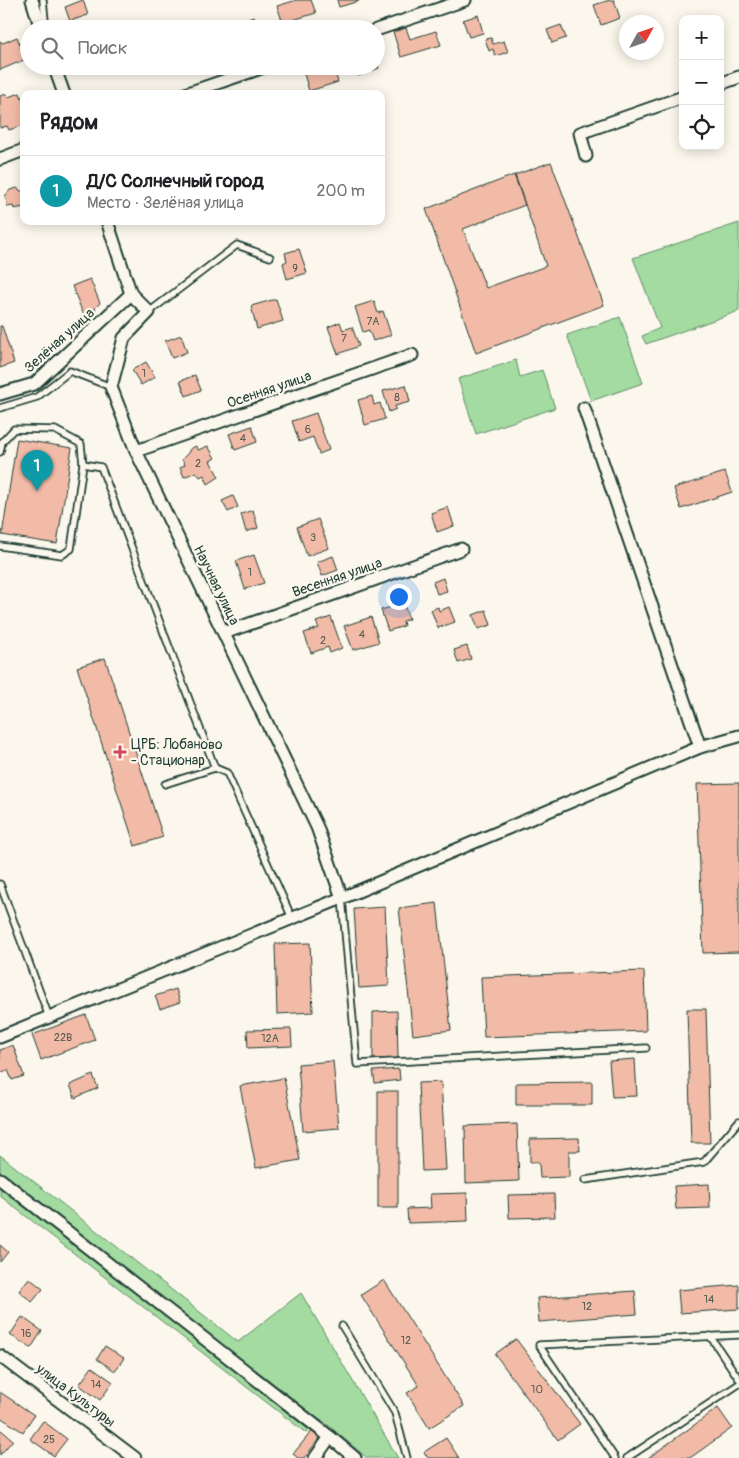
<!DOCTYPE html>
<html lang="ru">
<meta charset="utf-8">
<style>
body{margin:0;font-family:Pangolin,sans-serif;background:#f6f6f6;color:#202124}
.controls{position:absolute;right:15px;top:15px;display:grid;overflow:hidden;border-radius:10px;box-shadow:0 2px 12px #0003}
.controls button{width:45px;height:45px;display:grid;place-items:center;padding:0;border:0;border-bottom:1px solid #e0e0e0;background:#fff;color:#202124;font:25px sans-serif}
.compass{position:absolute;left:619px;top:15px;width:45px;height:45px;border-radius:50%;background:#fff;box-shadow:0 2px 12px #0003;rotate:50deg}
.you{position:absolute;left:398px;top:596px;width:18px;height:18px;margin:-12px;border:4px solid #fff;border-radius:50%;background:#1a73e8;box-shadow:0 0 0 8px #1a73e833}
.badge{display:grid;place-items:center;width:32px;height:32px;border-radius:50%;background:#b45309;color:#fff;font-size:16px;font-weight:700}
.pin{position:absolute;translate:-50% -41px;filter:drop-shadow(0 1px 2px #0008)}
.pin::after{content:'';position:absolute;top:26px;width:18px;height:15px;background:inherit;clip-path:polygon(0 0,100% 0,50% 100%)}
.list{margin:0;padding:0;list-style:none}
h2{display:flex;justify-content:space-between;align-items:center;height:65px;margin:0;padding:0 20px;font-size:21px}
h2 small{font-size:16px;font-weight:400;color:#757577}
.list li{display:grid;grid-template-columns:32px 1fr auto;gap:15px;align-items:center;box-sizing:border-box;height:70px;padding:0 20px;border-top:1px solid #e0e0e0}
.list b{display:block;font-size:19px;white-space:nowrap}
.list p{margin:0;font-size:16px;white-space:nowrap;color:#757577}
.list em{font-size:16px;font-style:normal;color:#757577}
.icon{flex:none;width:28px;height:28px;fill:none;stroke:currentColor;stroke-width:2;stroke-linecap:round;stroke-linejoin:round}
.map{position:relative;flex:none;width:739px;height:1458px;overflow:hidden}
.search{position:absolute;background:#fff;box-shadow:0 2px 12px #0003;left:20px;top:20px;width:365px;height:55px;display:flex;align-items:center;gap:12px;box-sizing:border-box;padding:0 18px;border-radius:28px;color:#757577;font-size:19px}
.panel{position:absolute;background:#fff;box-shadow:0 2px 12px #0003;left:20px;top:90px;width:365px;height:135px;border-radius:10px}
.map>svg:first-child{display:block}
.green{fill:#a3dba0;stroke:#618c6a}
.building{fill:#f2bba7;stroke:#1f3d34}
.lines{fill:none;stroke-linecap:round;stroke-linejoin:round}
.lane-casing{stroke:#1f3d34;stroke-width:9}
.street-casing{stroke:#1f3d34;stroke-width:15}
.lane{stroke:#fbf7ec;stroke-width:5.5}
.street{stroke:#fbf7ec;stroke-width:11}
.poi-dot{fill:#d1495b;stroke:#fbf7ec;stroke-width:2}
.labels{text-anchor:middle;stroke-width:4.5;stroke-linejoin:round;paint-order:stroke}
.number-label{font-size:11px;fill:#545c51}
.street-label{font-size:14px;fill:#1f3d34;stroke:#fbf7ec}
.poi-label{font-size:14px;fill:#1f3d34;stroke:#fbf7ec;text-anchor:start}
</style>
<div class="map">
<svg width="739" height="1458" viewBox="0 0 739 1458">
<rect width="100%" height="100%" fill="#fbf7ec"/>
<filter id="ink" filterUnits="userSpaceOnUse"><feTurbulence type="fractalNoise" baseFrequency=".02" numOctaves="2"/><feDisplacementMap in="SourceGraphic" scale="10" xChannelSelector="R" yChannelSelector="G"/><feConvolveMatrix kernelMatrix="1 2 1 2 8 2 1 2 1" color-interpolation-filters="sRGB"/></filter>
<g filter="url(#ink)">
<!-- green -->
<g class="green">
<path d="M739,223V311L646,344L642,336L660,328L633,258Z"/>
<path d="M620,317L643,383L591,401L567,335Z"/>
<path d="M516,360L520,377L542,370L555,408L476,434L458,379Z"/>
<path d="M0,1155L238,1342L301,1293L398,1458H367L322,1420L306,1433L0,1196Z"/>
</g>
<!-- building -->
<g class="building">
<path d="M83,0L88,15L70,21L65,7Z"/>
<path d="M297,0H311L316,13L283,23L277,6Z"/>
<path d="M337,0H359V1L339,7Z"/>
<path d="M610,0H614L620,18L601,25L594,5Z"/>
<path d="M478,15L483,33L469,37L463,20Z"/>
<path d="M254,17L258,29H230L229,25Z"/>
<path d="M561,25L566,38L552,43L547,30Z"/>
<path d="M406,28L410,39L436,31L441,45L401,57L393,32Z"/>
<path d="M17,37L26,59L0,70V41L3,43Z"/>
<path d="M491,38L493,44L504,41L508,52L495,56L493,49L489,51L485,39Z"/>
<path d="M376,61L379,68L358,76L355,66H376Z"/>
<path d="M327,66H333L338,82L309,91L304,74Z"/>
<path d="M20,93L24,103V125L9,130L7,126L0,128V96L6,94L8,97Z"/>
<path d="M551,162L604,305L476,353L426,209L514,175L525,205L463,229L486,288L546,266L515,175Z"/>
<path d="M17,188L21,191H24V207L14,209L13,206L8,207L5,196L10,190Z"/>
<path d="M299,249L307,273L287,279L283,263L287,261L285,253Z"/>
<path d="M90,279L100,303L95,308L96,311L84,316L72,286Z"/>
<path d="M276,299L283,321L257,329L251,306Z"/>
<path d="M374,301L378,313L383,311L391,335L373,341L369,330L363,332L355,307Z"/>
<path d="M340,322L343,330L352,327L359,346L338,354L328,327Z"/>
<path d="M0,326H2L14,363L0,368Z"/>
<path d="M181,335L187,352L172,358L165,341Z"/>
<path d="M146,362L155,377L141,385L132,370Z"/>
<path d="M195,375L201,390L186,396L180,381Z"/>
<path d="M406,385L410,402L395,406L396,409L389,412L383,391Z"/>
<path d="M372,396L374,405L380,403L385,419L365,425L358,400Z"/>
<path d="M316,413L329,450L319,454L313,437L299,442L292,421Z"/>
<path d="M252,426L257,442L235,450L229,434Z"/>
<path d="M17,439L72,448L57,544L2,535Z"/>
<path d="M196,446L198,450L208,446L215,458L210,461L219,477L208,484L204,475L200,477L196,472L184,477L180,467L185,465L182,459L188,453L190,449Z"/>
<path d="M725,472L732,492L681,509L674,488Z"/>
<path d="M233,496L238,507L228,512L222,501Z"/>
<path d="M448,507L454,526L437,532L431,513Z"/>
<path d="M253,510L258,528L246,532L241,514Z"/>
<path d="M318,519L329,548L307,556L297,527Z"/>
<path d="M254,555L264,583L245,589L236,561Z"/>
<path d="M333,556L338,570L322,576L317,562Z"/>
<path d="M443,578L447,591L437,594L433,582Z"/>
<path d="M401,596L409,619L403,621L404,626L388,631L381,610L391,607L389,601Z"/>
<path d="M438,607L439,611L449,607L455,622L438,628L431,610Z"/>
<path d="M486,610L491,625L478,629L473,615Z"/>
<path d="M331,617L342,648L330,653L328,647L311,653L304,633L319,628L316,622Z"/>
<path d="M371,617L379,642L353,650L344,626Z"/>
<path d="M467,646L471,659L458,663L454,650Z"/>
<path d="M105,658L163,837L135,846L77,667Z"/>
<path d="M739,783V952L703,953L697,784Z"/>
<path d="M437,903L451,1030L413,1035L399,908Z"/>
<path d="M385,907L389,986L359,988L354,909Z"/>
<path d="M310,943L313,1012L277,1014L275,944Z"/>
<path d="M644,971L646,1031L484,1037L481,977Z"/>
<path d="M176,989L180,1002L160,1009L155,996Z"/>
<path d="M687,1009H706L710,1143H691Z"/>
<path d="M397,1011L398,1059H373V1012Z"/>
<path d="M86,1015L95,1040L41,1060L32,1035Z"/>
<path d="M291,1029L292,1046L248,1048L247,1030Z"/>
<path d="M13,1045L24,1076L12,1080L8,1070L0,1073V1050Z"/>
<path d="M635,1059L637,1096L612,1097L609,1061Z"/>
<path d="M333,1061L339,1128L303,1131L298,1064Z"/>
<path d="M399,1069L400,1080L375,1083L373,1071Z"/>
<path d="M93,1075L98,1088L75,1098L70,1085Z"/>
<path d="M284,1078L300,1160L256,1168L240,1086Z"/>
<path d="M441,1082L446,1170L422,1171L418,1083Z"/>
<path d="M592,1082V1105H516V1083Z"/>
<rect x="378" y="1091" width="20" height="117"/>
<path d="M517,1124L519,1181L466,1183L465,1126Z"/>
<path d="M579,1138L580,1151H569V1177L540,1178L539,1162H530V1139Z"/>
<path d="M709,1184L710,1208L676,1209L674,1186Z"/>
<path d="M467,1193L468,1221L408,1223L407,1209L431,1208L430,1194Z"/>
<path d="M554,1194L555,1217L509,1218L508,1195Z"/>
<path d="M0,1245L8,1252L0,1262Z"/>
<path d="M29,1278L43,1289L32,1302L19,1291Z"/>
<path d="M384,1280L464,1406L429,1428L407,1393L419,1386L361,1295Z"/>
<path d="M739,1285V1309L680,1313L678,1290Z"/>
<path d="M635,1291L637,1314L539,1322L537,1298Z"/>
<path d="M22,1317L42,1331L31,1348L10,1335Z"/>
<path d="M516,1339L580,1424L558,1440L495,1354Z"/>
<path d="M105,1346L124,1358L115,1371L97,1359Z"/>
<path d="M92,1367L113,1382L100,1400L79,1385Z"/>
<path d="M0,1392L34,1415L23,1432L0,1417Z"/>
<path d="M718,1408L732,1428L690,1458H648Z"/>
<path d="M43,1421L67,1439L54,1456L30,1439Z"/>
<path d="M0,1429L13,1440L0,1455Z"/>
<path d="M312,1431L320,1438L304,1458H298L293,1454Z"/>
<path d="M446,1438L459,1458H428L424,1452Z"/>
</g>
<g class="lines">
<!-- lane casing -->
<g class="lane-casing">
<g id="lane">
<path d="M43,0L46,29"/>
<path d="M149,312L237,245L270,257"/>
<path d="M0,408L37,397L70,371L111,387"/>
<path d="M0,452L2,442L14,429L55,430L81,444L83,464"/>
<path d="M0,546L62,555L71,549L83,464L101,467L215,768"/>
<path d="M165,784L215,768L227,773L292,918"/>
<path d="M0,884L49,1017"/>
<path d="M342,898L357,1064L646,1048"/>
<path d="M585,1180L704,1162L739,1121"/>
<path d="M342,1326L395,1413L407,1458"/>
<path d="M710,1336L739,1379"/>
<path d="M615,1458L539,1345L739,1335"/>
<path d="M627,1458L739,1384"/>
</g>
</g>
<!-- street casing -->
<g class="street-casing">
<g id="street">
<path d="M32,0L41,29"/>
<path d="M376,30L465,0"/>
<path d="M54,66L64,94"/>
<path d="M720,84L739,77"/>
<path d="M185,94L267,66"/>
<path d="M586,156L580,133L683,97"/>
<path d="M0,159L24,150"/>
<path d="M107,221L131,294L149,312L124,338L111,387L136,451L317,827L342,898"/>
<path d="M0,394L34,384L131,294"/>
<path d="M584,408L700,747"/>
<path d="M136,451L412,355"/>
<path d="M224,633L461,549"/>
<path d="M0,1037L342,898L700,747L739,736"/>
<path d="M0,1179L330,1437"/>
<path d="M0,1356L135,1458"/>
<path d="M315,1458L330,1437L355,1458"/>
</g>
</g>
<!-- lane -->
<use href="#lane" class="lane"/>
<!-- street -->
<use href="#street" class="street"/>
</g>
</g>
<!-- markers -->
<path class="poi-dot" d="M117.5 744.5h5v5h5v5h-5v5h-5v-5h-5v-5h5z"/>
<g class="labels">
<!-- number labels -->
<g class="number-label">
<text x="295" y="272">9</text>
<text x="373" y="325">7А</text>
<text x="344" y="342">7</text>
<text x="144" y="377">1</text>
<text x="397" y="401">8</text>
<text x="308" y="433">6</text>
<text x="243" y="442">4</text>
<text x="198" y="467">2</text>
<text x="313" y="541">3</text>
<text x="250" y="576">1</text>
<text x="362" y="638">4</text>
<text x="323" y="644">2</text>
<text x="63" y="1041">22В</text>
<text x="270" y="1042">12А</text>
<text x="709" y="1303">14</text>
<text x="587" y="1310">12</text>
<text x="26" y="1337">16</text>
<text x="406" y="1344">12</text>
<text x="96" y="1388">14</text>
<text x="537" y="1393">10</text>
<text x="49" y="1443">25</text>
</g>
<!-- street labels -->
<g class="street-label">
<text transform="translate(59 340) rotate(-42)" y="5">Зелёная улица</text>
<text transform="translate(269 389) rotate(-19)" y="5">Осенняя улица</text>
<text transform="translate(337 577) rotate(-19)" y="5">Весенняя улица</text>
<text transform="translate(217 585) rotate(64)" y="5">Научная улица</text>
<text transform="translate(76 1395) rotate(37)" y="5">улица Культуры</text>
</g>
<!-- poi labels -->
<g class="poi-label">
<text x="131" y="749">ЦРБ: Лобаново<tspan x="131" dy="16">- Стационар</tspan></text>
</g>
</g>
</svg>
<div class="controls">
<button>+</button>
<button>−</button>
<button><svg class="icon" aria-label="locate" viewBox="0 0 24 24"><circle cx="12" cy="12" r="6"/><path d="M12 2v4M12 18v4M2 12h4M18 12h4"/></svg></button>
</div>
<svg class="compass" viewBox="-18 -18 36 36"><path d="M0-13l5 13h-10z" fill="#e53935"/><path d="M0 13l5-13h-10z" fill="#757577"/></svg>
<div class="you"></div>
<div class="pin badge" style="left:37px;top:491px;background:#0f9aa8">1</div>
<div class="search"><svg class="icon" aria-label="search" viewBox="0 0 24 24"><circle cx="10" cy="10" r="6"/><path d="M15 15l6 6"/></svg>Поиск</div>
<section class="panel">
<h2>Рядом<small></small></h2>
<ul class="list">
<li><span class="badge" style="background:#0f9aa8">1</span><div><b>Д/С Солнечный город</b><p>Место · Зелёная улица</p></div><em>200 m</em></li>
</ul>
</section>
</div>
